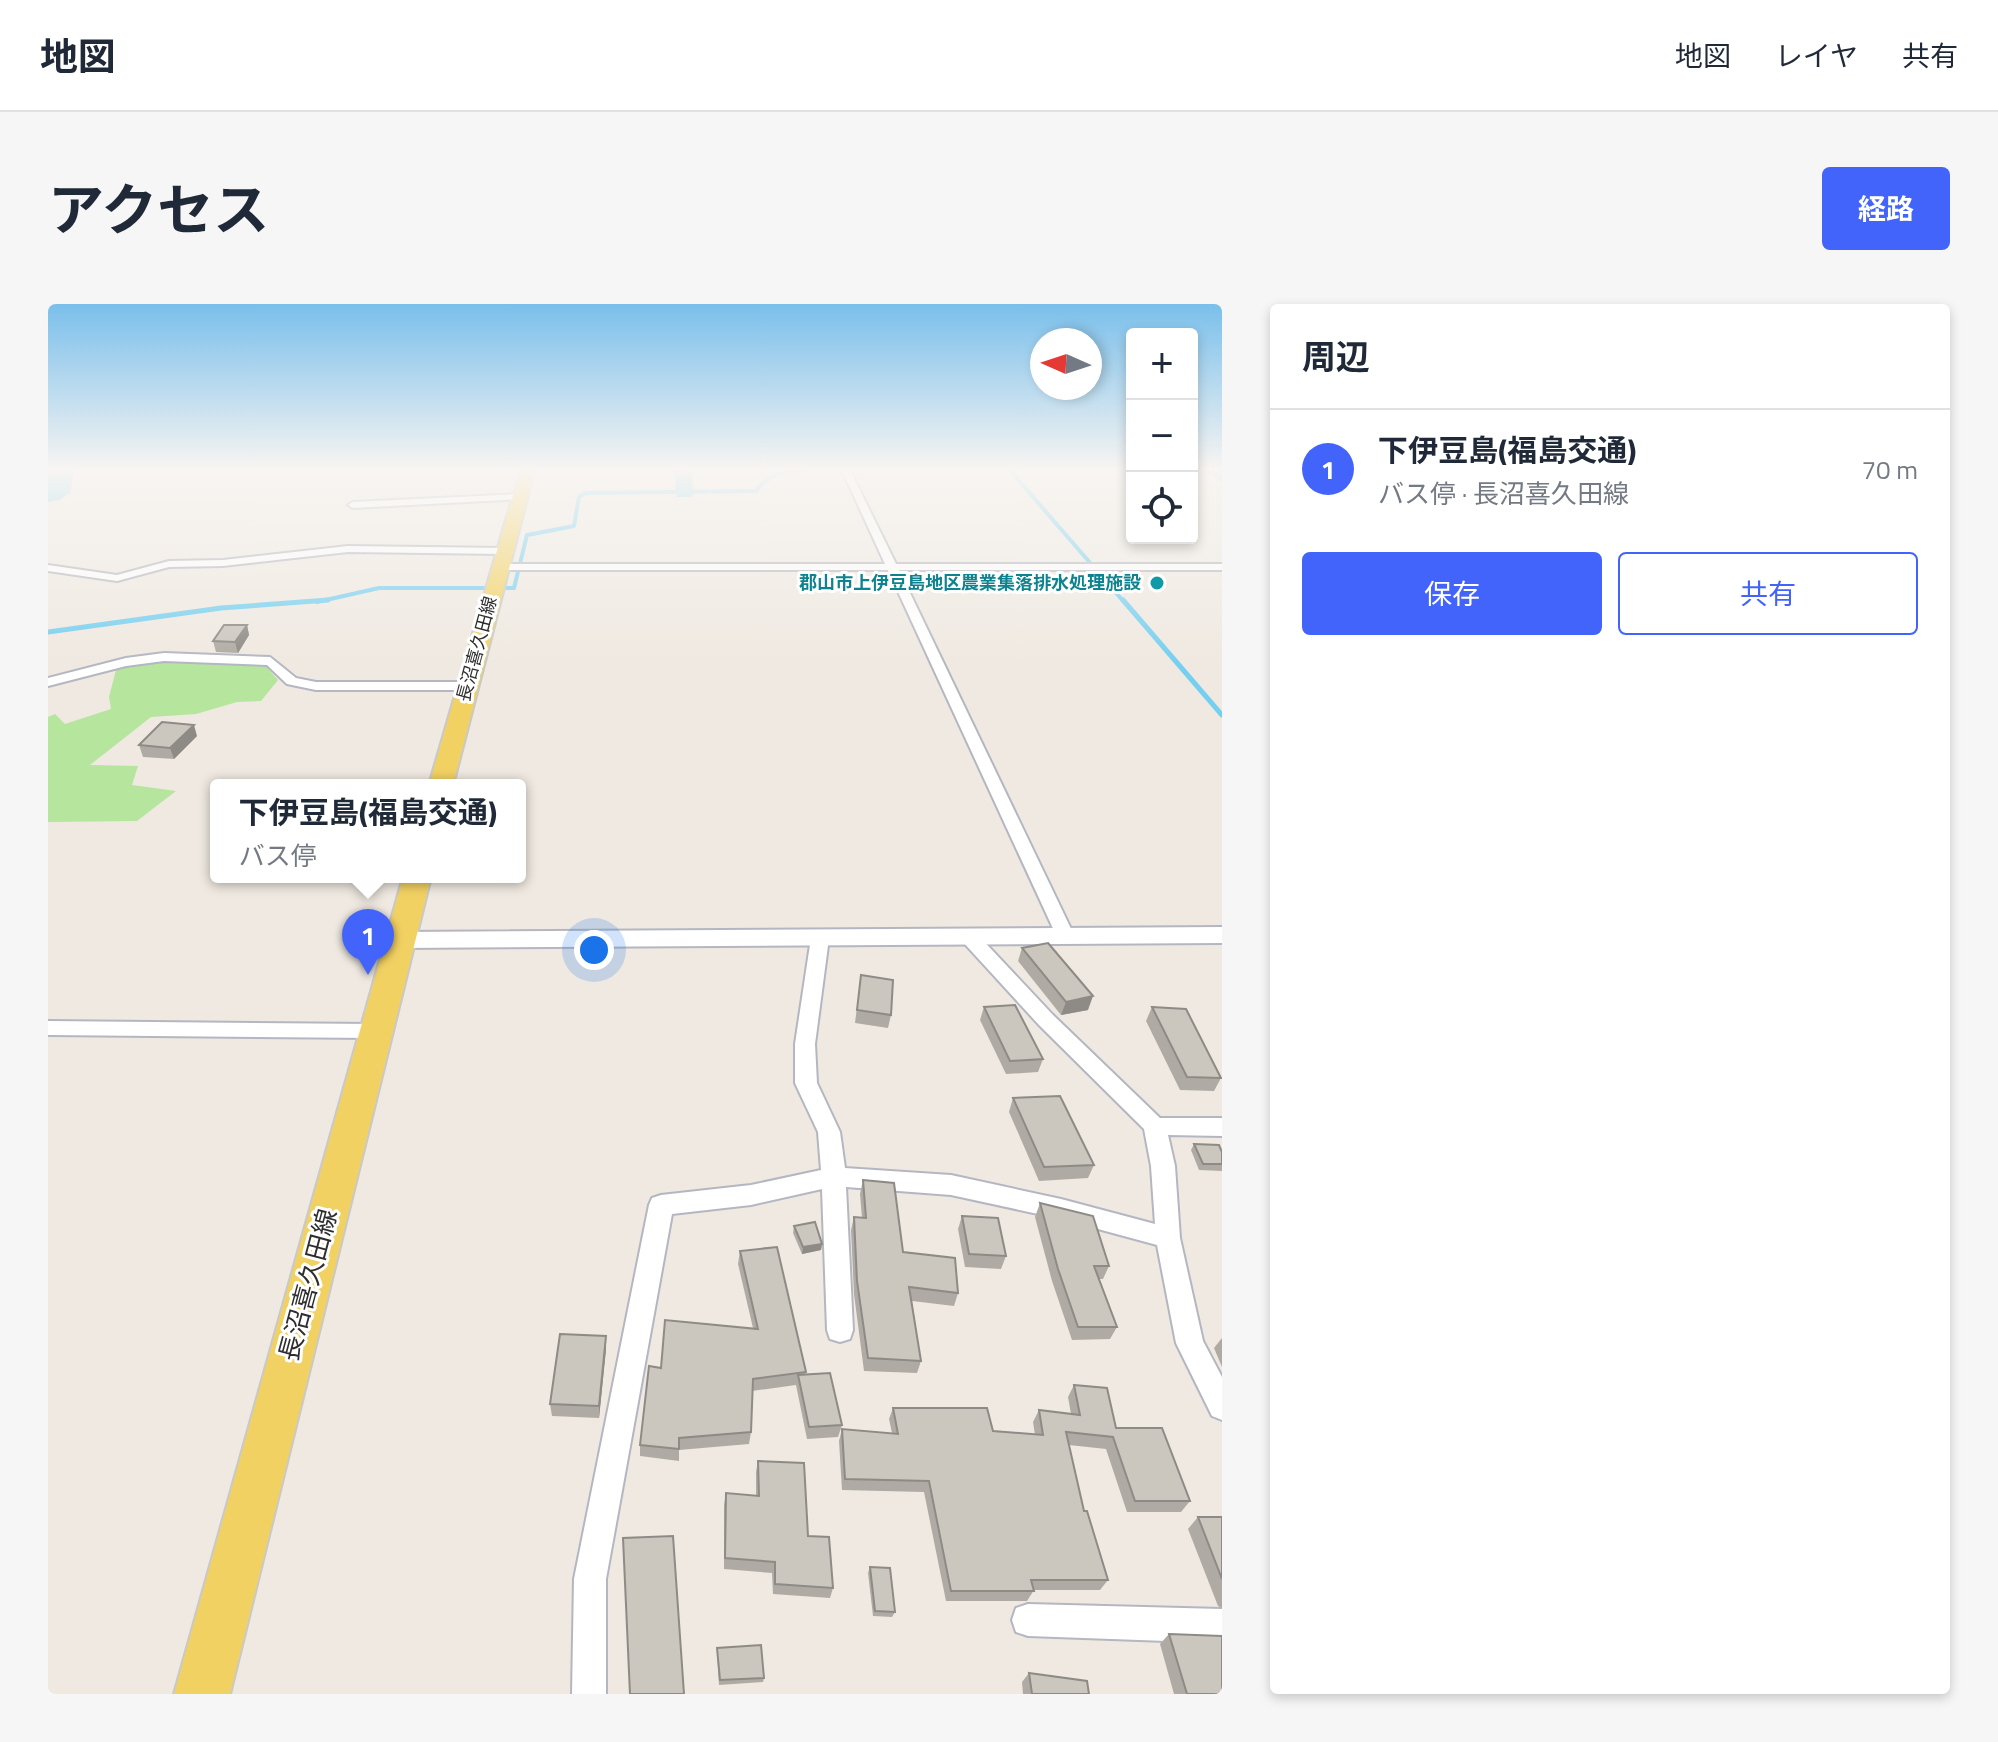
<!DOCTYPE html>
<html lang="ja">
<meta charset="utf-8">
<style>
body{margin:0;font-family:"Titillium Web","Noto Sans JP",sans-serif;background:#f6f6f7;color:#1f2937}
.controls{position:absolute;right:24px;top:24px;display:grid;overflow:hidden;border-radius:8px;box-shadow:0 4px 12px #0003}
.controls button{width:72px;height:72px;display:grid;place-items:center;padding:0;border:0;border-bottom:2px solid #e0e1e3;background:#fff;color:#1f2937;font:40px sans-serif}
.compass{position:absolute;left:982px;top:24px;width:72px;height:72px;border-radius:50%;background:#fff;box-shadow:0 4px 12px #0003;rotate:273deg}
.you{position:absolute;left:546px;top:646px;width:28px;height:28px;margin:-20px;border:6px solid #fff;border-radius:50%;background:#1a73e8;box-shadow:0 0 0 12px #1a73e833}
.badge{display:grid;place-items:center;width:52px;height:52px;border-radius:50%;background:#4264fb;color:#fff;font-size:26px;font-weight:700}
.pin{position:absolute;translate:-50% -66px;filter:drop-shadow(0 2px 4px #0008)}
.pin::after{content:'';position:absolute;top:42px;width:28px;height:24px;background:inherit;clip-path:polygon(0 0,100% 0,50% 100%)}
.popup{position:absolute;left:162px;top:475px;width:316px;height:104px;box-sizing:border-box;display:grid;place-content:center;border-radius:8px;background:#fff;filter:drop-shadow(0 2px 6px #0005);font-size:26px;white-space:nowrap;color:#747a83}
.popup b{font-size:30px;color:#1f2937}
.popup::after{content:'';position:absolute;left:50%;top:100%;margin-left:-16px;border:16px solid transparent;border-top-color:#fff}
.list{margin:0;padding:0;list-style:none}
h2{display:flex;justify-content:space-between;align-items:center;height:104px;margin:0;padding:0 32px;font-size:34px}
h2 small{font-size:26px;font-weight:400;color:#747a83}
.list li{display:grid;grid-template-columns:52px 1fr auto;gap:24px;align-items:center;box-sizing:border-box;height:120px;padding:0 32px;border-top:2px solid #e0e1e3}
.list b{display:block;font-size:30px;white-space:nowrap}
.list p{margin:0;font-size:26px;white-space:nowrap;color:#747a83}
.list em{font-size:26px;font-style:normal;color:#747a83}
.actions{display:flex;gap:16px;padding:24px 32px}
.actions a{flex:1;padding:18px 0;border:2px solid #4264fb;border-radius:8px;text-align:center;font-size:28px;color:#4264fb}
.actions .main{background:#4264fb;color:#fff}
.icon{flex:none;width:44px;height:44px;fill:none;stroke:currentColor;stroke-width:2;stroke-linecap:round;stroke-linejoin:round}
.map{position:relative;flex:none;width:1174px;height:1390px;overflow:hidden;border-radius:8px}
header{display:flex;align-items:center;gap:48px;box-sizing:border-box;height:112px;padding:0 40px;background:#fff;border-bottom:2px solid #e0e1e3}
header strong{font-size:38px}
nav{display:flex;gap:44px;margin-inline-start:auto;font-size:28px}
.intro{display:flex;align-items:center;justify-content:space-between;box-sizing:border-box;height:192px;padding:0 48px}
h1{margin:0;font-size:56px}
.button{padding:20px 36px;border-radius:8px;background:#4264fb;color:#fff;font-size:28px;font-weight:700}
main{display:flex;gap:48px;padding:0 48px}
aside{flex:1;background:#fff;border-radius:8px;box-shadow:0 4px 12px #0003}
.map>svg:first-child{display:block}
.green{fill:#b6e59e}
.water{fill:#75cff0}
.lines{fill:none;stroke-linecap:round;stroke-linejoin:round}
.stream-far1{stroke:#75cff0;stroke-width:4}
.stream{stroke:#75cff0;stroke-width:5}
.river{fill:#75cff0;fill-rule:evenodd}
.minor-casing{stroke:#b4b7c1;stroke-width:4}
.tertiary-casing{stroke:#b4b7c1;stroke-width:4}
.primary-casing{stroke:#c9c9c9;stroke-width:4}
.minor{fill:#fff;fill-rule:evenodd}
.tertiary{fill:#fff;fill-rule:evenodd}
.primary{fill:#f2d163;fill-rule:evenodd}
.wall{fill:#afaba4}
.shaded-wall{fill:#8e8b86}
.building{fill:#cbc7bf;stroke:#8e8b86;stroke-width:2}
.culture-dot{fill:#0f9aa8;stroke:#fff;stroke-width:3}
.labels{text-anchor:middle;stroke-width:6;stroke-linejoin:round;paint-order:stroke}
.far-culture-label{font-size:18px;font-weight:bold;fill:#0d838f;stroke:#fff;text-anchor:end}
.far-street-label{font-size:18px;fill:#2e2e2e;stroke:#fff}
.near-street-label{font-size:26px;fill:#2e2e2e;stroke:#fff}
</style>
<header>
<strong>地図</strong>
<nav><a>地図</a><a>レイヤ</a><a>共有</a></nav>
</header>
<div class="intro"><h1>アクセス</h1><a class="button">経路</a></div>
<main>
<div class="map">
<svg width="1174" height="1390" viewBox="0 0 1174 1390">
<rect width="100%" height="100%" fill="#efe9e1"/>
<!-- green -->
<path class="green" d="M107,355L216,360L230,376L213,397L189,398L148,410L103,413L42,461L90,462L84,481L128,487L89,517L0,518V413L7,410L17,420L63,405L61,393L69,362Z"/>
<!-- water -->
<path class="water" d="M0,164H26L22,189L11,196L0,198Z"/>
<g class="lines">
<!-- stream-far1 -->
<g class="stream-far1">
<path d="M960,164L1076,298"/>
<path d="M269,298L331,284H466L479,231L526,222L531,193L537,189L708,187C722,166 745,167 769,164"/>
</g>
<!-- stream -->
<g class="stream">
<path d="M1075,296L1174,411"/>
<path d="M0,328L173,304L280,296"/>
</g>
<!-- river -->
<g class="river">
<path d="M625,164H643L646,189L643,193H629Z"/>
<path d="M1154,164H1174V178Z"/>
</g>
<!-- minor casing -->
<g class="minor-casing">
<g id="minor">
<path d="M793,164H801L848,260H1174V266H851L1026,631L1024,635H1010L1008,631L840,266H451L445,263L451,260H837Z"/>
<path d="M471,190L474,195L305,204L300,201L305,198Z"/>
<path d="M300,242L456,244L461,247L456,250L300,248L175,262L121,263L69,277L0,267V261L69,271L121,257L175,256Z"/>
<path d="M116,349L222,353L248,374L268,378H418L425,382L418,386H268L239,380L219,361L116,357L78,362L0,382V374L78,354Z"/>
<path d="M772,628L781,634L767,740L769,779L792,828L797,864L903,871L1013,895L1107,920L1103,862L1096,825L991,721L915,638L913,634L922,628L929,630L1005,711L1112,814H1174V832L1120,831L1127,862L1132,934L1155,1037L1174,1073V1116L1164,1112L1128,1039L1109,941L1013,915L903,891L798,883L805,1026L802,1035L792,1038L782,1035L779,1026L774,885L703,901L624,910L558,1275V1390H524L526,1275L601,901L604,894L613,891L703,881L773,866L770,828L747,779V740L763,634Z"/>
<path d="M0,717L326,720L333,722L336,727L333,732L326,734L0,731Z"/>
<path d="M980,1300L1174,1305V1339L980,1332L968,1328L964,1316L968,1304Z"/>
</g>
</g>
<!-- tertiary casing -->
<g class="tertiary-casing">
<path id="tertiary" d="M1174,623V639L352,644L343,641L340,636L343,631L352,628Z"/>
</g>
<!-- primary casing -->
<g class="primary-casing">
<g id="primary">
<path d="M473,164H487L405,481H381Z"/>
<path d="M355,573H383L182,1390H126Z"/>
</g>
</g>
<!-- minor -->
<use href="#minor" class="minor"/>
<!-- tertiary -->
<use href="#tertiary" class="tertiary"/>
<!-- primary -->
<use href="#primary" class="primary"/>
</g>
<!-- wall -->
<g class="wall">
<path d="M199,321L201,331L190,349L168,348L165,337Z"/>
<path d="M149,432L126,455L95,453L91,441Z"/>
<path d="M974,644L1040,706L1013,711L970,657Z"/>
<path d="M813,671L843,711L840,724L807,719Z"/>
<path d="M936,703L995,755L990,768L958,770L932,716Z"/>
<path d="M1104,703L1173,774L1166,787L1132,786L1098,717Z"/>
<path d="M965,794L1046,861L1040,874L991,877L961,808Z"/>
<path d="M1146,840L1174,848V867L1151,866L1143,846Z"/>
<path d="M815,876L855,948L910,989L906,1002L864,997L873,1057L869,1069L816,1067L806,990L803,926L806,913L814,914L812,890Z"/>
<path d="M992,899L1061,962L1055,975H1051L1069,1023L1062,1035L1024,1036L1004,977L987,913Z"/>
<path d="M914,912L958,952L953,965L917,963L910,925Z"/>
<path d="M746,922L774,940L773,946L754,950L745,929Z"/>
<path d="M692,947L758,1068L757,1071L794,1121L790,1133L759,1135L748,1081L704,1087L703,1128L701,1140L631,1146V1157L592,1152V1141L613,1064L705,1024L690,960Z"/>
<path d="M558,1032V1045L551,1114L504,1112L502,1100Z"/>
<path d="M1174,1034V1063L1166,1044Z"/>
<path d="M1026,1081L1142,1197L1133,1208H1079L1058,1145L1021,1141L1036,1207L1060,1276L1052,1286H986L979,1297H898L876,1188L794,1186L791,1137L794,1125L844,1129L841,1115L845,1104L945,1127L987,1131L985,1118L991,1106L1023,1110L1020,1093Z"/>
<path d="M710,1157L760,1232L785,1284L782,1294L725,1290L724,1269L676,1265V1201L678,1189L708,1192V1168Z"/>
<path d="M1150,1213H1174V1304L1170,1302L1140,1225Z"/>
<path d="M822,1263L847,1308L844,1313L825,1312L820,1269Z"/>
<path d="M1121,1330L1174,1390H1126L1112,1340Z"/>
<path d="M669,1344L716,1374L715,1378L671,1381L669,1348Z"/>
<path d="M981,1369L1041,1390H975L974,1378Z"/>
</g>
<!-- shaded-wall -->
<g class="shaded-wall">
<path d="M199,321L201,331L190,349L187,338Z"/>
<path d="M146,421L149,432L126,455L122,444Z"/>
<path d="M1045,692L1040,706L1013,711L1018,698Z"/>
<path d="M774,940L773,946L754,950L755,943Z"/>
<path d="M558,1032V1045L551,1114V1102Z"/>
</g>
<!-- building -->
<g class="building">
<path d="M176,321H199L187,338L165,337Z"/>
<path d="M114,418L146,421L122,444L91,441Z"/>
<path d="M1000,639L1045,692L1018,698L974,644Z"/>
<path d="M813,671L845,676L843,711L809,706Z"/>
<path d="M967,701L995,755L962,757L936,703Z"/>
<path d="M1104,703L1138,705L1173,774L1139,773Z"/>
<path d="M1012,792L1046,861L996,863L965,794Z"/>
<path d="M1146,840L1171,841L1174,848V860H1155Z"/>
<path d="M815,876L846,879L855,948L907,954L910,989L861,983L873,1057L820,1054L809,977L806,913L818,914Z"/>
<path d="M992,899L1045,912L1061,962H1046L1069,1023H1030L1010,965Z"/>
<path d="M914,912L950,914L958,952L921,950Z"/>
<path d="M767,918L774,940L755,943L746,922Z"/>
<path d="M729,943L758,1068L705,1075L703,1128L631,1134V1145L592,1141L601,1062L613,1064L617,1016L710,1025L692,947Z"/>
<path d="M512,1030L558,1032L551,1102L502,1100Z"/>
<path d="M782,1069L794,1121L761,1123L750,1071Z"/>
<path d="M1026,1081L1059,1084L1068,1124H1114L1142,1197H1087L1065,1133L1018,1128L1036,1207H1039L1060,1276H983L986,1287H903L881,1177L797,1175L794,1125L850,1130L845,1104H939L945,1127L995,1131L991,1106L1032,1111Z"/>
<path d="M710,1157L756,1159L760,1232L781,1233L785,1284L727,1280V1258L677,1254L678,1189L711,1192Z"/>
<path d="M1150,1213H1174V1275Z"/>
<path d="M625,1232L636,1390H582L575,1234Z"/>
<path d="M822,1263L842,1264L847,1308L827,1307Z"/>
<path d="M1121,1330L1174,1332V1390H1139Z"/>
<path d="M713,1341L716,1374L672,1376L669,1344Z"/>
<path d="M981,1369L1039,1377L1041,1390H984Z"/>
</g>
<!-- sky -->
<linearGradient id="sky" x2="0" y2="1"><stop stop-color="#7abfeb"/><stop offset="0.46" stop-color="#f8f5f2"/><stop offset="1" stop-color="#f8f5f2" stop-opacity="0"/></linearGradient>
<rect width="1174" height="359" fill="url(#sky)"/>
<!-- markers -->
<circle class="culture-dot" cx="1109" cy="279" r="8"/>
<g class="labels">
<!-- far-culture labels -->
<g class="far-culture-label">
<text x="1093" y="285">郡山市上伊豆島地区農業集落排水処理施設</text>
</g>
<!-- far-street labels -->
<g class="far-street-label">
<text transform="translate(429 345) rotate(-75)" y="6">長沼喜久田線</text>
</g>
<!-- near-street labels -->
<g class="near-street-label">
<text transform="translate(260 981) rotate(-75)" y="9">長沼喜久田線</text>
</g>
</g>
</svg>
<div class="controls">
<button>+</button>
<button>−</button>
<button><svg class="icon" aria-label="locate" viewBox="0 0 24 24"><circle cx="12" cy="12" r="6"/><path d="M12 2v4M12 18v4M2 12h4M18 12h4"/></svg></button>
</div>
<svg class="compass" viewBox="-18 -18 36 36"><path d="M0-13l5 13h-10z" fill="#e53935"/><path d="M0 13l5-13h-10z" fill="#747a83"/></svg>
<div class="you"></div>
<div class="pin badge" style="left:320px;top:671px">1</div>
<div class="popup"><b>下伊豆島(福島交通)</b>バス停</div>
</div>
<aside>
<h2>周辺<small></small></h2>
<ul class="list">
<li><span class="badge">1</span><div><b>下伊豆島(福島交通)</b><p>バス停 · 長沼喜久田線</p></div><em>70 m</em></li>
</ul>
<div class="actions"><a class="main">保存</a><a>共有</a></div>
</aside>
</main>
